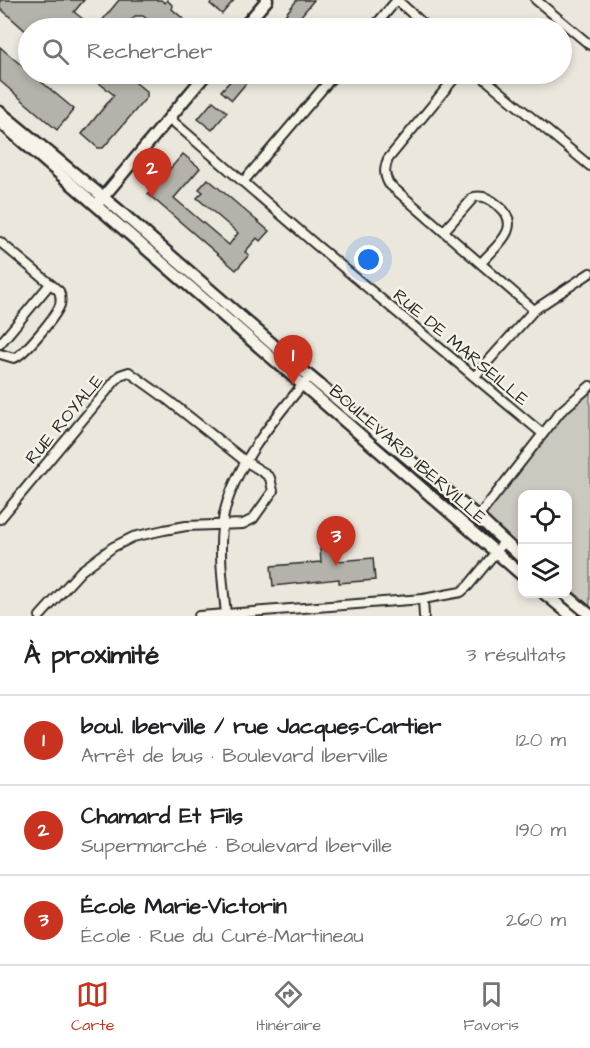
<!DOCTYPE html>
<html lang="fr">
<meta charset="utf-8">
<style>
body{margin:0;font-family:"Architects Daughter",sans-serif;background:#f2f2f2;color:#202124}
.controls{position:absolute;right:18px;bottom:18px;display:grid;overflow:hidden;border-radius:12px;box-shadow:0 3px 9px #0003}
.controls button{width:54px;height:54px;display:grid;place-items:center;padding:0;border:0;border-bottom:2px solid #e0e0e0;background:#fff;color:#202124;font:30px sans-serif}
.you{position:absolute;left:369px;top:260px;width:21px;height:21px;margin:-15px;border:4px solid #fff;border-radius:50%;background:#1a73e8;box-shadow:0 0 0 9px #1a73e833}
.badge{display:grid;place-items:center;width:39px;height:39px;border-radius:50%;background:#c8321e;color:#fff;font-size:20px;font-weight:700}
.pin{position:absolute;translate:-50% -50px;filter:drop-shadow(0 2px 3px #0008)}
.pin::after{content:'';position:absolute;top:32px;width:21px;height:18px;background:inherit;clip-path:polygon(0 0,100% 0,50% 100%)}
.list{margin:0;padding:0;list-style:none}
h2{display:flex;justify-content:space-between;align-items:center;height:78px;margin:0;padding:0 24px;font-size:26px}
h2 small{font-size:20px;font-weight:400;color:#757577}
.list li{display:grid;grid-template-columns:39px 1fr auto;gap:18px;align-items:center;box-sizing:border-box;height:90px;padding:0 24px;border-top:2px solid #e0e0e0}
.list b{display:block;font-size:22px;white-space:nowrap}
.list p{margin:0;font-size:20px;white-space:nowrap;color:#757577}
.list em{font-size:20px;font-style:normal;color:#757577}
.icon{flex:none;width:33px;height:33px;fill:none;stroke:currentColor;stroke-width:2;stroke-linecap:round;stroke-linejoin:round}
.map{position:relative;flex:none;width:590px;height:616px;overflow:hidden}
.search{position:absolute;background:#fff;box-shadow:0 3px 9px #0003;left:18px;right:18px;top:18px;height:66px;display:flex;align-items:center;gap:15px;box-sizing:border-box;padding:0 21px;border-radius:33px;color:#757577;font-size:22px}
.sheet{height:348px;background:#fff}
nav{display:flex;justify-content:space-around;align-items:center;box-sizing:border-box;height:84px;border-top:2px solid #e0e0e0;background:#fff;font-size:16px;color:#757577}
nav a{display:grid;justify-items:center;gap:3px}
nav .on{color:#c8321e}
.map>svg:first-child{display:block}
.green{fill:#cbc8bf;stroke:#7b7a75;stroke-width:1.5}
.building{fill:#b5b2ab;stroke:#2b2b2b;stroke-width:1.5}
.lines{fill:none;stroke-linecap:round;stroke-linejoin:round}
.street-casing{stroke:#2b2b2b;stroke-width:12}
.secondary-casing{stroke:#2b2b2b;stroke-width:15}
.street{stroke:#f7f3e8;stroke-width:8}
.secondary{stroke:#f7f3e8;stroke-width:10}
.labels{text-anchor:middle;stroke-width:4.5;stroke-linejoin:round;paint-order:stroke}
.street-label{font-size:18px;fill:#2b2b2b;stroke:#f7f3e8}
</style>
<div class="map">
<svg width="590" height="616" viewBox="0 0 590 616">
<rect width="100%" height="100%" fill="#ebe7dd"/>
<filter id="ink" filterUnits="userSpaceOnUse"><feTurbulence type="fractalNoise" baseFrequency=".0167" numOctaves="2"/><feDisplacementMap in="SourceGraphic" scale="12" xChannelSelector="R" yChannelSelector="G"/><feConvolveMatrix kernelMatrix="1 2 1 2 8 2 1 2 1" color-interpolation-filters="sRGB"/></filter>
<g filter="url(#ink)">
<!-- green -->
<path class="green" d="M590,385V615L568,594V494H522V558L478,517L560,412Z"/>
<!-- building -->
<g class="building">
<path d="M0,0H84L74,12L83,19L75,28H28V33L0,8Z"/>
<path d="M119,0H161L165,3L167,0L173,6L172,9L194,28H158L143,16H135L124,28H96Z"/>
<path d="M213,0H234L222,14L210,4Z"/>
<path d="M297,0H314L291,28L281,20Z"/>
<path d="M0,47L28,71V74H32L74,109L57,130L0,81Z"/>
<path d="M88,74H125L147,92V97L103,148H98L82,134L114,95Z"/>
<path d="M237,74L247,82L232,100L221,91Z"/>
<path d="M213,101L227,112L212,130L198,119Z"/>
<path d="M183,154L200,168L174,198L229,245L238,233L197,198L203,192L199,189L208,179L269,231L260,241L257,238L245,252L249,255L236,270L148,194Z"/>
<path d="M337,548L338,561L373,558L375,580L339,583V579L273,586L271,566L321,562L320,549Z"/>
</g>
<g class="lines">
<!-- street casing -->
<g class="street-casing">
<g id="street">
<path d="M397,0L428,28"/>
<path d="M536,0L590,45"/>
<path d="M373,28L397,0"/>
<path d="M458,74L388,159C384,169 384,175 389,184L534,310"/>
<path d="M479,74L590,166"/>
<path d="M169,118L315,244L543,434"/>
<path d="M243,182L335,74"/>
<path d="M444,231L474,197C485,195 491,200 499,206C524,227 496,246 481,263"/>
<path d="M0,242L59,291C61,296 61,300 60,305C56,316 24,355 14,358L0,354"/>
<path d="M0,344L50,284"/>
<path d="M475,376L534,310L590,273"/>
<path d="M478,517L560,412L590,386"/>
<path d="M0,519L120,375L129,372L168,400L245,461L263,472L270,478L273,491L253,519L243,524L186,526L164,530L133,537L113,547L81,571L40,616"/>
<path d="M423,599L424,616"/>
<path d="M226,614C223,585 219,556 222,527C227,475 272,421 305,382"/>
<path d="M199,616L423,599L461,592L468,586L504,542"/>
</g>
</g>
<!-- secondary casing -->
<g class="secondary-casing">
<g id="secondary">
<path d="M243,28L267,0"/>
<path d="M0,112L115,207L309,376L478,517L522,558"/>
<path d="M0,122L522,575"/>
<path d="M99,202L206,74"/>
<path d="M545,594L572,616"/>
<path d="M565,594L590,615"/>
</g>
</g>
<!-- street -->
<use href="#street" class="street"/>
<!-- secondary -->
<use href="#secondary" class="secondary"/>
</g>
</g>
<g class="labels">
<!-- street labels -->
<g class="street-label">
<text transform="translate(461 347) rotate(40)" y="6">RUE DE MARSEILLE</text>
<text transform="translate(64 419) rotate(-50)" y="6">RUE ROYALE</text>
<text transform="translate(408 454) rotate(41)" y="6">BOULEVARD IBERVILLE</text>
</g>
</g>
</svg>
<div class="controls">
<button><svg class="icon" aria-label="locate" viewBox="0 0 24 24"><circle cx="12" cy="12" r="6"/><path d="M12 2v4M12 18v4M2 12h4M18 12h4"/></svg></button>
<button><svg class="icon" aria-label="layers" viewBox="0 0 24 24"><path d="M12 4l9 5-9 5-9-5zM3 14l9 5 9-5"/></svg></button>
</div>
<div class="you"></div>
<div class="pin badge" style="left:293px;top:385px">1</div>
<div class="pin badge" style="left:152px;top:198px">2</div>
<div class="pin badge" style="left:336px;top:566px">3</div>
<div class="search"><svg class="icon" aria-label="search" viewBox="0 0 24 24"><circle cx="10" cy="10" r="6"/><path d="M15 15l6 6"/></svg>Rechercher</div>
</div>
<section class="sheet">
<h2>À proximité<small>3 résultats</small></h2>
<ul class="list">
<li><span class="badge">1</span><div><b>boul. Iberville / rue Jacques-Cartier</b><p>Arrêt de bus · Boulevard Iberville</p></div><em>120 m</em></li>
<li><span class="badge">2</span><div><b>Chamard Et Fils</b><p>Supermarché · Boulevard Iberville</p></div><em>190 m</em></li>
<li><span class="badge">3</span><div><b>École Marie-Victorin</b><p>École · Rue du Curé-Martineau</p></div><em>260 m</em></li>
</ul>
</section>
<nav>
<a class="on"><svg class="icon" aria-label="map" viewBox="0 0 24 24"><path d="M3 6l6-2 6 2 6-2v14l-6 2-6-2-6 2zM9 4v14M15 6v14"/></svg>Carte</a>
<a><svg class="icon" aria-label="directions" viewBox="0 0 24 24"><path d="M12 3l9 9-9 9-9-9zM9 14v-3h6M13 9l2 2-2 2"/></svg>Itinéraire</a>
<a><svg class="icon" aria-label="saved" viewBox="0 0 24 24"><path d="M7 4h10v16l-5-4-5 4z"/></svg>Favoris</a>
</nav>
